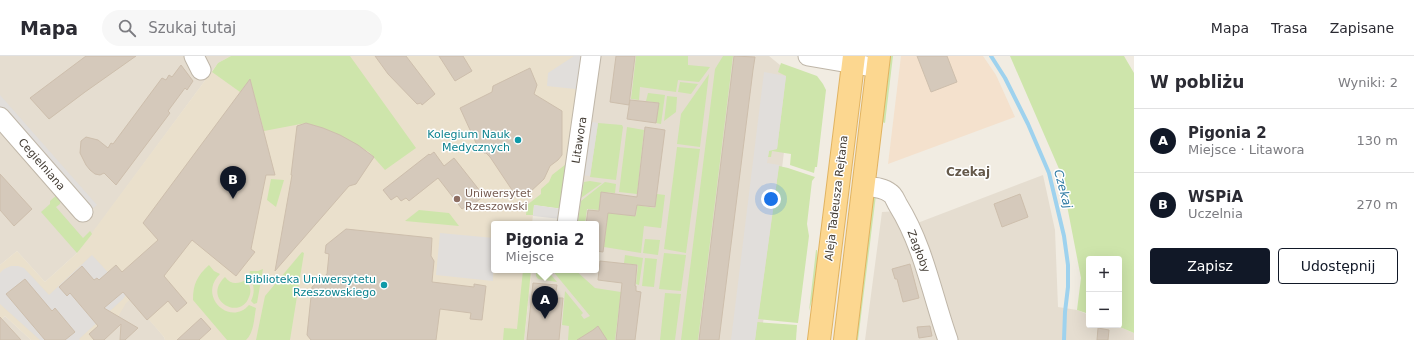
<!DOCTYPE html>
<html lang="pl">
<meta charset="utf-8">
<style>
body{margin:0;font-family:"DejaVu Sans",sans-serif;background:#f7f7f7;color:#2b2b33}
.controls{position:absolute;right:12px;bottom:12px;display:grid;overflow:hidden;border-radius:4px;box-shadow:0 4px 16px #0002}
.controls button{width:36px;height:36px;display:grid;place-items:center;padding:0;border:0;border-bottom:1px solid #e1e1e2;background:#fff;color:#2b2b33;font:20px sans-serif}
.you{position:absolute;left:771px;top:143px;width:14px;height:14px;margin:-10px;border:3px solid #fff;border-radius:50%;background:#1a73e8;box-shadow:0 0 0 6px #1a73e833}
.badge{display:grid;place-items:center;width:26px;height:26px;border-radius:50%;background:#111827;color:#fff;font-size:13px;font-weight:700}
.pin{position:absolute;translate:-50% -33px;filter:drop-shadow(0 1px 2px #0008)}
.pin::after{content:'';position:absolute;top:21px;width:14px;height:12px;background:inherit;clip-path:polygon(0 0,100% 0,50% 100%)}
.popup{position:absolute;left:491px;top:165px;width:108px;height:52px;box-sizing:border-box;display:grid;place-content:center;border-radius:4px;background:#fff;filter:drop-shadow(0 1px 3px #0005);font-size:13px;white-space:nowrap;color:#7c7c81}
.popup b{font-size:15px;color:#2b2b33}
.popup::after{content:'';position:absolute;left:50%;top:100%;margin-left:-8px;border:8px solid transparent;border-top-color:#fff}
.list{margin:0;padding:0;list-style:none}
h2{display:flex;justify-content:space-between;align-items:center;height:52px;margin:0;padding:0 16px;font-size:17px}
h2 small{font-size:13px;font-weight:400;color:#7c7c81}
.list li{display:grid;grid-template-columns:26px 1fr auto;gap:12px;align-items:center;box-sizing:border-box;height:64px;padding:0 16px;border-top:1px solid #e1e1e2}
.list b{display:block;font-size:15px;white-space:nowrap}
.list p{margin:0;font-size:13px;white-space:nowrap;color:#7c7c81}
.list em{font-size:13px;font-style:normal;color:#7c7c81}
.actions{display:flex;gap:8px;padding:12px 16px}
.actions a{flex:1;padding:9px 0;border:1px solid #111827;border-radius:4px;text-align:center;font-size:14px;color:#111827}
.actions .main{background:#111827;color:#fff}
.icon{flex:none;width:22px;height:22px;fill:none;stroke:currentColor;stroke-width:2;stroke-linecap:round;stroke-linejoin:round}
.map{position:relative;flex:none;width:1134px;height:284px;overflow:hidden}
header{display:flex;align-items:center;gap:24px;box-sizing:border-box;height:56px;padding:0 20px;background:#fff;border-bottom:1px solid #e1e1e2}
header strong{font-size:19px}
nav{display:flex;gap:22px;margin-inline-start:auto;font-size:14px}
.search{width:280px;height:36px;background:#f7f7f7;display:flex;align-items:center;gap:10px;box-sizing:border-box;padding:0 14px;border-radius:22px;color:#7c7c81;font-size:15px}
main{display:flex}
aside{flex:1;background:#fff}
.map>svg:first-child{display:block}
.residential{fill:#e5ddd0}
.commercial{fill:#f4e1cd}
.education{fill:#eae0cc}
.green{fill:#cee5ab}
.parking{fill:#e1dedb}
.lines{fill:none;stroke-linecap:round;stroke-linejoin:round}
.stream{stroke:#9ed2ee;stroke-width:4}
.building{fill:#d5c9bb;stroke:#cdbeac}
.minor-casing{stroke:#bfb6a8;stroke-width:21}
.major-casing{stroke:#e1b361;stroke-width:24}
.minor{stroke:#fff;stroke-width:19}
.major{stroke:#fcd790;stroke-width:22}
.culture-dot{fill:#0f9aa8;stroke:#fff;stroke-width:1.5}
.education-dot{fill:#8d6e63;stroke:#fff;stroke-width:1.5}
.labels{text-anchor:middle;stroke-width:3;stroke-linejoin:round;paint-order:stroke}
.culture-label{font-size:11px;fill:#0d838f;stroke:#fff;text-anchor:end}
.street-label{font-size:11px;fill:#423b33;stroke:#fff}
.education-label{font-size:11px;fill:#785e54;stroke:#fff;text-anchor:start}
.neighbourhood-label{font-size:12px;font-weight:bold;fill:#65594a;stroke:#fff}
.water-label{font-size:12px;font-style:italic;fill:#2e79a3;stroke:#fff}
</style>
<header>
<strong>Mapa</strong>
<div class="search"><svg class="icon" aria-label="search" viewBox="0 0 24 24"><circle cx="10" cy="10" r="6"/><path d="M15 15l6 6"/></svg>Szukaj tutaj</div>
<nav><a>Mapa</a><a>Trasa</a><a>Zapisane</a></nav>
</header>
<main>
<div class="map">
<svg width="1134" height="284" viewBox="0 0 1134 284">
<rect width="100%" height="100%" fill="#f1ece2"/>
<!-- residential -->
<g class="residential">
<path d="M0,0H231L218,7L83,190L77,197L45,226L17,195L0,209Z"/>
<path d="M597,0H769L780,9L794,14L761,284H524L532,214H596V168H573Z"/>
<path d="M1043,119L1055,174L1058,251L1077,254L1089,259V269H1115L1134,277V284H865L882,156L899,155L907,171Z"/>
<path d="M131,242L164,281L165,284H96L89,277Z"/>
<path d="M5,260L31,284H0V265Z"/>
</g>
<!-- commercial -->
<path class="commercial" d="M901,0H983L996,19L1015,61L888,108Z"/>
<!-- education -->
<path class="education" d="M231,0H585L564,153L534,149L532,168H494V214H532L524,284H165L164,281L131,243L126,247L114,268L103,265L90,277L96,284H31L5,260L0,265V209L17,195L45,226L77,197L218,7Z"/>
<!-- green -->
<g class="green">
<path d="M231,0H350L416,92L385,114L369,96L340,79L323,72L306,67L264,75L250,23L240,36L212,16L218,7Z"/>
<path d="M636,0H688V9L710,11L699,26L678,24L676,36L640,31L639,44L631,43Z"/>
<path d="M723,0H733L698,284H681L715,13Z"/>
<path d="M887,0H893L885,67L882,66Z"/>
<path d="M1010,0H1124L1134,17V277L1115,269H1119V203H1089V258L1077,254L1081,222L1064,134L1063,122Z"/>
<path d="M781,7L817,20L823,28L826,34L817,111H815L814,117L790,109L791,98L772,95L771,101H768L769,94L777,93L786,20L778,16Z"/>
<path d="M709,18L700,91L677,88L681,58Z"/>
<path d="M680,26L698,28L691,38L678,36Z"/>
<path d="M648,37L665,39L661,68L656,67L659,47L646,45Z"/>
<path d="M667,40L677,41L676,56L664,65Z"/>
<path d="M598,67L622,69L623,71L616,124L590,121Z"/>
<path d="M627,71L644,74L637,138L619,136Z"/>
<path d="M677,91L700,93L686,197L664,193Z"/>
<path d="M570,105L564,153L534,149L533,159H526L527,149L541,138V133L549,126L552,119Z"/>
<path d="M779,110L788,112L815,121L812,125L807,168L809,180L798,267L758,263Z"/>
<path d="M271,123L284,124L276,151L267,144Z"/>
<path d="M590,125L602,127L581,142L584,126Z"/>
<path d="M605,126L616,128L615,137L601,136L599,154L587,153L585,168L578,166L581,145Z"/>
<path d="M657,138L665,139L661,172L644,170L641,197L604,191L608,157L636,160L637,149L655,152Z"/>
<path d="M57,139L61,143L60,148L56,151L83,182L90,175L92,178L77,197L41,156L50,148V145Z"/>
<path d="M876,139L858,284H852L872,141Z"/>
<path d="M419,154L449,157L459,170L405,165Z"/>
<path d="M645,183L660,184L658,199L643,197Z"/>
<path d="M816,194H817C820,219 816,232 809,255Z"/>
<path d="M302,196L304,197L290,284H256L265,240Z"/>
<path d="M664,197L686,199L681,235L659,233Z"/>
<path d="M625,199L643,202L639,229L636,228L638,209L624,207Z"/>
<path d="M645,202L657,203L654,231L642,230Z"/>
<path d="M209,209L214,215L220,218C197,240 230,271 249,249L256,252C254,262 254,277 246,284H227L193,244C193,228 197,220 209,209Z"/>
<path d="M263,213L257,247L254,248L251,245C255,236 255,228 248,221L250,215H258Z"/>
<path d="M523,214H531L524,284H503L504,272L517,273Z"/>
<path d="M536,214H547L557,226L538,223L536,220Z"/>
<path d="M552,214H575L595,232L621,236L615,284H568L569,270L562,269L565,235L583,257L581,259L584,263L590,260Z"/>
<path d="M225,221C231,229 238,228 246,224C250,229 252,235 249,241C240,266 201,243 225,221Z"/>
<path d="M665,237L681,238L675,284H660Z"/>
<path d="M757,266L797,269L796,284H755Z"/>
</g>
<!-- parking -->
<g class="parking">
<path d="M574,0H585L579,40L575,33L547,30L548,17Z"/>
<path d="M764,16L786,20L777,93L769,95L767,107L779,109L755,284H731Z"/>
<path d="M0,39L97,149L90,155L0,54Z"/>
<path d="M587,65L598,67L590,120L579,119Z"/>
<path d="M534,149L562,153L561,163L533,160Z"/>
<path d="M440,177L494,182L493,225L436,219Z"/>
<path d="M92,199L127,237L123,243L79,283L80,284H40L0,248V217L4,213L11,210H18L24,212L49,239Z"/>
</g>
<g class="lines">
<!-- stream -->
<path class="stream" d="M991,0L1005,22L1028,68L1049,117L1064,180L1068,209V231L1065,256L1064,284"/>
</g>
<!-- building -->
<g class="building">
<path d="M86,0H136L85,36L49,63L30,42Z"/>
<path d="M375,0H406L435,38L422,49L421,47L417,48L388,18Z"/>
<path d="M439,0H463L472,15L455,25Z"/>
<path d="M616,0H635L629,49L610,46Z"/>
<path d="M734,0L755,1L753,14L719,284H699Z"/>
<path d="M917,0H947L957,26L931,36Z"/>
<path d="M181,9L193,25L187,34L185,32L168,55L170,57L116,129L104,117L100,119L95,118L90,114L86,109L80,97L81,85L86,81L98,84L108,92L111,87L113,88L162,22L166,24L169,19L172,21Z"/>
<path d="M530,12L537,29L534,38L562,55V99L558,104L550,110L544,123L529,137L526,135L520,139L517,135L514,137L490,101L486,97H484L476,87L460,52L492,36L493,30Z"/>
<path d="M250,23L275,119H266L251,193L255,196L236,220L192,184L164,220L187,247L177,256L168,245L147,264L123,236L104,252L138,272L125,284H120L121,268L104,284H94L89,278L98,270L70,237L67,240L59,231L82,210L94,224L97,222L99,224L116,209L122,216L158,184L143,167Z"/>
<path d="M630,44L659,47L656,67L627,63Z"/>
<path d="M306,67L323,72L340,79L358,89L374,101L356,128L349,130L275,215L292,119H291L297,70Z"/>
<path d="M645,71L665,74L655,151L637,149L635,160L608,157L603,196L596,195V168H586L588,154L599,155L601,136L637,141Z"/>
<path d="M434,96L444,110L454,102L484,140L467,153L465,151L462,153L438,122L409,145L406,142L401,145L397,140L391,144L383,134L429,98L430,99Z"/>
<path d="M0,118L32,153L14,170L0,154Z"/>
<path d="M1020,138L1028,161L1002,171L994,148Z"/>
<path d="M346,173L432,182L431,200L434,205L432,226L474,231V228L486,230L482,264L470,263L471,257L440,253L436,284H311L307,279L312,231L327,218L329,198L325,197L326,189Z"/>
<path d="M600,205L637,209L635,230H636V235L641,236L635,284H616L622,227L598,224Z"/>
<path d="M910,208L919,242L903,246L897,223H895L892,213Z"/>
<path d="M25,223L52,255L55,252L75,276L65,284H45L6,238Z"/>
<path d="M533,227L557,229L555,242H563L559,284H527Z"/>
<path d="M0,261L21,284H0Z"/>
<path d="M201,262L211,273L199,284H177Z"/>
<path d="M598,270L607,284H577L593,274Z"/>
<path d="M930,270L932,280L919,282L917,271Z"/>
<path d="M1098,272L1109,274L1108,284H1097Z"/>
</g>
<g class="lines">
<!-- minor casing -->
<g class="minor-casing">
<g id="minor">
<path d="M194,0L201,14"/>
<path d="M808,0L878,12"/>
<path d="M0,61L83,156"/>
<path d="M864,130C872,131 883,131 890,137C894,139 896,146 898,149C924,191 932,239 948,284"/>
<path d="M567,168L591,0"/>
</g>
</g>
<!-- major casing -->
<g class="major-casing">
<g id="major">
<path d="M819,284L854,0"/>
<path d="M845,284L879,0"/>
</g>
</g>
<!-- minor -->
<use href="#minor" class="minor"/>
<!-- major -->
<use href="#major" class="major"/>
</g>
<!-- markers -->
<g class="culture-dot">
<circle cx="518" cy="84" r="4"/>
<circle cx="384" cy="229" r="4"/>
</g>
<circle class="education-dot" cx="457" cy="143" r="4"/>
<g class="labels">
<!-- culture labels -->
<g class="culture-label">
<text x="510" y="82">Kolegium Nauk<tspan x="510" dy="13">Medycznych</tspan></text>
<text x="376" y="227">Biblioteka Uniwersytetu<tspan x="376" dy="13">Rzeszowskiego</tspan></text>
</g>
<!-- street labels -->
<g class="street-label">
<text transform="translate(579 84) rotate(-81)" y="4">Litawora</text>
<text transform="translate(42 108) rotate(49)" y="4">Cegielniana</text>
<text transform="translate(836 142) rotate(-83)" y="4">Aleja Tadeusza Rejtana</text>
<text transform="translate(919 195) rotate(69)" y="4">Zagłoby</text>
</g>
<!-- education labels -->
<g class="education-label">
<text x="465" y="141">Uniwersytet<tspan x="465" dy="13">Rzeszowski</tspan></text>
</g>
<!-- neighbourhood labels -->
<g class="neighbourhood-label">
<text x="968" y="120">Czekaj</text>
</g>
<!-- water labels -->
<g class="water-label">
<text transform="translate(1063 133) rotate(75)" y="4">Czekaj</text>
</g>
</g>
</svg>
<div class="controls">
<button>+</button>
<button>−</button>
</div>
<div class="you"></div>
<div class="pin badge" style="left:545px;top:263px">A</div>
<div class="popup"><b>Pigonia 2</b>Miejsce</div>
<div class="pin badge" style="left:233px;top:143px">B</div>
</div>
<aside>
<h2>W pobliżu<small>Wyniki: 2</small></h2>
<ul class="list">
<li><span class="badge">A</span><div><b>Pigonia 2</b><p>Miejsce · Litawora</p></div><em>130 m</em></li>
<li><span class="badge">B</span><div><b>WSPiA</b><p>Uczelnia</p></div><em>270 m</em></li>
</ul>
<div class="actions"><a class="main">Zapisz</a><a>Udostępnij</a></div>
</aside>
</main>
